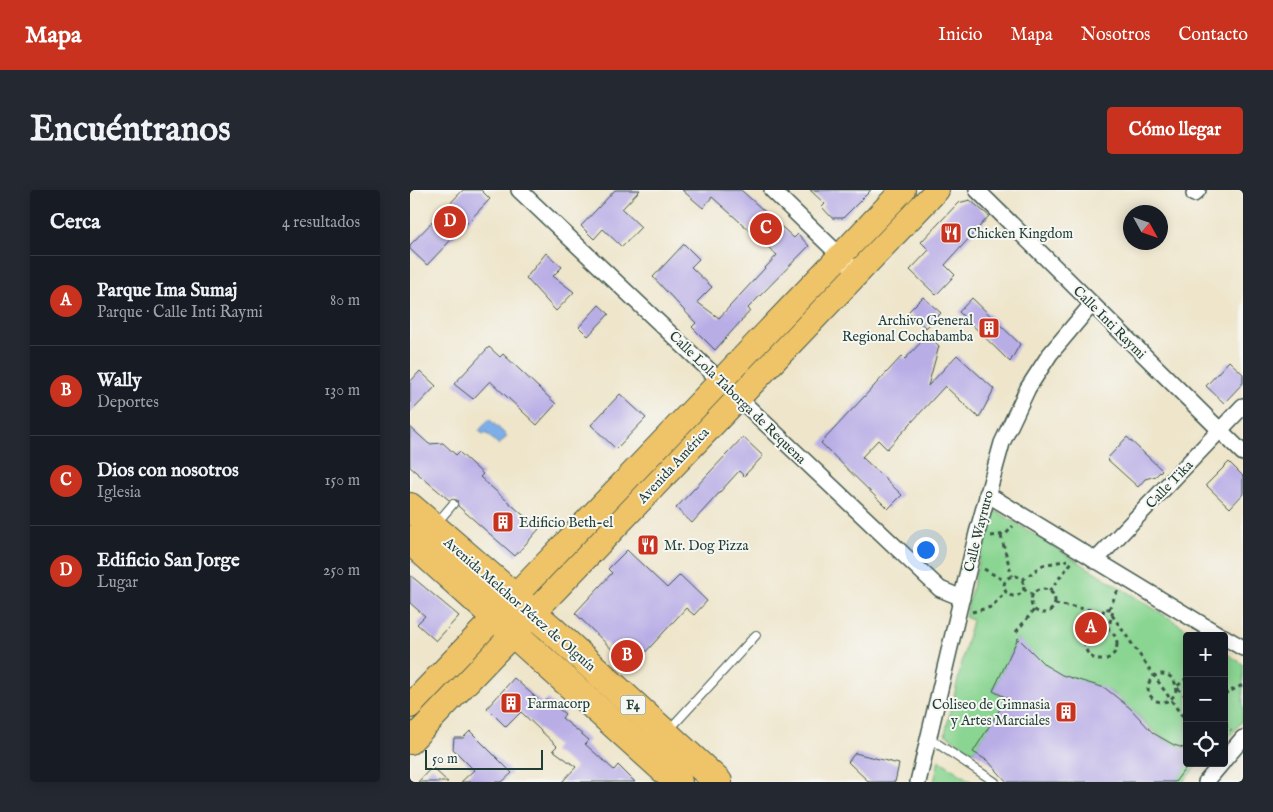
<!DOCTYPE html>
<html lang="es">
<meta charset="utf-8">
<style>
body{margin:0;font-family:"IM FELL English",serif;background:#242831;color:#f1f3f6}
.controls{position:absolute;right:15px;bottom:15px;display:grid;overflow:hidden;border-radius:5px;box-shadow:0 2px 12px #0003}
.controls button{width:45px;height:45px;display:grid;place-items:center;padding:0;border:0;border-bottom:1px solid #363941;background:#171b24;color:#f1f3f6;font:25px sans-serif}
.compass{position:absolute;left:713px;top:15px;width:45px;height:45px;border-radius:50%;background:#171b24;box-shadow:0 2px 12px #0003;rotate:130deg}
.scale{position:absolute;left:15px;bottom:12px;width:118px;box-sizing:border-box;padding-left:5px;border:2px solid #1f3d34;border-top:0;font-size:14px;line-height:18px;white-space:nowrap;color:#1f3d34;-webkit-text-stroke:4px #f6f6f2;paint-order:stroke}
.you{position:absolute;left:515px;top:359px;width:18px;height:18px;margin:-12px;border:4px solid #fff;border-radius:50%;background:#1a73e8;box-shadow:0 0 0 8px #1a73e833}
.badge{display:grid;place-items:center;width:32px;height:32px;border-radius:50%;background:#c8321e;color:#fff;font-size:16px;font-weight:700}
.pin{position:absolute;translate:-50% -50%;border:2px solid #fff;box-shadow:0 1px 5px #0006}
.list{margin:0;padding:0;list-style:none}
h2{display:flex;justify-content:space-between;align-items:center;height:65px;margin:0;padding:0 20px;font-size:21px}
h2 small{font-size:16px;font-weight:400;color:#9ea1a6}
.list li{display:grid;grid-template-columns:32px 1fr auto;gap:15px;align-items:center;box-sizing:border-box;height:90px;padding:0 20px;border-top:1px solid #363941}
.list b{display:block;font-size:19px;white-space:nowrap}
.list p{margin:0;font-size:16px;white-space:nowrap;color:#9ea1a6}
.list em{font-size:16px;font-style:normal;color:#9ea1a6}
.icon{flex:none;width:28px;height:28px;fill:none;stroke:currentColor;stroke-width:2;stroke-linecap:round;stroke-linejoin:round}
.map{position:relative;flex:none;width:833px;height:592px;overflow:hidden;border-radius:5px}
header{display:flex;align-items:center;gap:30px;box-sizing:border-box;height:70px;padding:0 25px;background:#c8321e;color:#fff}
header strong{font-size:24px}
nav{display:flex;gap:28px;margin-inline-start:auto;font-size:18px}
.intro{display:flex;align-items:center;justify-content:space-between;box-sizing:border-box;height:120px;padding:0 30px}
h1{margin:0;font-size:35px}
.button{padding:12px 22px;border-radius:5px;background:#c8321e;color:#fff;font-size:18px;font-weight:700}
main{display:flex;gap:30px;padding:0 30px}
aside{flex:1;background:#171b24;border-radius:5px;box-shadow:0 2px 12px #0003}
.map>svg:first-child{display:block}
.green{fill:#8ad592;stroke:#548963}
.water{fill:#7eaee9;stroke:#4e768e}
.building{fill:#b9ade6}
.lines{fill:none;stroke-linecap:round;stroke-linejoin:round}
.lane-casing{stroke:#3e564a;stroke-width:10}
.street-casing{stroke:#3e564a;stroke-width:18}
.primary-casing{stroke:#3e564a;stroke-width:26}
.highway-casing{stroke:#3e564a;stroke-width:30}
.path{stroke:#3e564a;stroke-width:3;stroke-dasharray:4 4;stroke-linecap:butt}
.lane{stroke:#fff;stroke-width:8}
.street{stroke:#fff;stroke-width:15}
.primary{stroke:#efc469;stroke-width:24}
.highway{stroke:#efc469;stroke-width:28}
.labels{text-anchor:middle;stroke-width:4;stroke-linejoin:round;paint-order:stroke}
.shield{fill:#f6f6f2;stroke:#60746d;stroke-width:1}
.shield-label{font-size:12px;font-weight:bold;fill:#1f3d34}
.poi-label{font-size:14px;fill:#1f3d34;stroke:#f6f6f2;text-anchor:start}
.street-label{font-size:14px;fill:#1f3d34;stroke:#f6f6f2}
</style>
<header>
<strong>Mapa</strong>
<nav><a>Inicio</a><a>Mapa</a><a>Nosotros</a><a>Contacto</a></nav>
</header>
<div class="intro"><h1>Encuéntranos</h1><a class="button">Cómo llegar</a></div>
<main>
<aside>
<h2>Cerca<small>4 resultados</small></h2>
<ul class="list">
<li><span class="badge">A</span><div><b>Parque Ima Sumaj</b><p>Parque · Calle Inti Raymi</p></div><em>80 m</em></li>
<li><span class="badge">B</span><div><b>Wally</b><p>Deportes</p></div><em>130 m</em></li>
<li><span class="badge">C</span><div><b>Dios con nosotros</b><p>Iglesia</p></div><em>150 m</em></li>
<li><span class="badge">D</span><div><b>Edificio San Jorge</b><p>Lugar</p></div><em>250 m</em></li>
</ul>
</aside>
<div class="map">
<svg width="833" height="592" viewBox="0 0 833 592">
<rect width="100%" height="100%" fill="#f6f6f2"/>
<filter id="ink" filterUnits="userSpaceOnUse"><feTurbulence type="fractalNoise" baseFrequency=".02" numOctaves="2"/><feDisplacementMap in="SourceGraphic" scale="10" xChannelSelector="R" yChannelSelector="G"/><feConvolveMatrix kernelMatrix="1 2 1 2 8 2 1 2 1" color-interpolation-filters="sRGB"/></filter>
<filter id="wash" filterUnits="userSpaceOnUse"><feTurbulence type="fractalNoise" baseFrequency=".0096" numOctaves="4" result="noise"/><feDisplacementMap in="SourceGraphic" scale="20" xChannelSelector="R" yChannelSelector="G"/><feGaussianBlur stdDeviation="1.12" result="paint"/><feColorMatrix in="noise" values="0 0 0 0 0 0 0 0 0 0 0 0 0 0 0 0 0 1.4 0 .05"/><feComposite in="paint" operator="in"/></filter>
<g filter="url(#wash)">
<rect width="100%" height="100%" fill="#eee5ca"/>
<!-- green -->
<g class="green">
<path d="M304,211L309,215L124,409L119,404Z"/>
<path d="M583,322H588L788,446H777V559C740,548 732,524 704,504C688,493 669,493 653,486C635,478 621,463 608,448L583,501L597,509L563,562L535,544L562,430L555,427L580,325Z"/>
<path d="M84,442L88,446L0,539V530Z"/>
<path d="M814,462L833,474V530L814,553Z"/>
<path d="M529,570L562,592H524Z"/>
<path d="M779,573H789L773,592H765Z"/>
</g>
<!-- water -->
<path class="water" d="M79,229L97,246L89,255L76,243L74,245L69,241Z"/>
<g id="blocks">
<!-- building -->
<g class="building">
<path d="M53,0H71L80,9L17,75L0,59V55Z"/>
<path d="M205,0H230L212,19L231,37L212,57L193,39L184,49L171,36Z"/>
<path d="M272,0H331L384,48L388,44L399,56L338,118L340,121L305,160L282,137L286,133L243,87L274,54L289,69L281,77L302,97L287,112L309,128L367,65L302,7L293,18Z"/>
<path d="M400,0H461L433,28H422L412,17L415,14Z"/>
<path d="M560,10L579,26L535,75L545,85L526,105L500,80L519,60L511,52L548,13Z"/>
<path d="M136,63L152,77L143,86L164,102L146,121L116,88Z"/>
<path d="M513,107L531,123L516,138L498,122Z"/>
<path d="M562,108L610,154L600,172L549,122Z"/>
<path d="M189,115L199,124L178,146L169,137Z"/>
<path d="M518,145L529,156L518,196L547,165L584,199L569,228L535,196L477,259L468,250L452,267L492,305L478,319L411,253L492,166L495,169Z"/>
<path d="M79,157L90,167L93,164L146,214L127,235L80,191L63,209L44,194Z"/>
<path d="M819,171L833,184V193L814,213L796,196Z"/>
<path d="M10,181L26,196L0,223V192Z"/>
<path d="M210,204L236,228L206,259L181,235Z"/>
<path d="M0,237L19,254L33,253L46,265L49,262L73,284L70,287L129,339L105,366L48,316L47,310H39L0,277Z"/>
<path d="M333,247L353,266L334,286L329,281L282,333L266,318Z"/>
<path d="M717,247L752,280L746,286L735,289L728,297L697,269Z"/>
<path d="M819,272L833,286V304L820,318L796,295Z"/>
<path d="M217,360L257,398L270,385L297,411L284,425L276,418L221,478L165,423L202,383L198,379Z"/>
<path d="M0,385L49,426L26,451L7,434L15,426L0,413Z"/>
<path d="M608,448L635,475L652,485L695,498L720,518L743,543L764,555L777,559V576L765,592H597L578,571L563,562L597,508L583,501Z"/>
<path d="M104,488L132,513L137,509L155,524L152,528L179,550L175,554L204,580L208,575L225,592H152L166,577L143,560L147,556L111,522L96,537L77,518Z"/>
<path d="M60,541L102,583L92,592H51L64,580L43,559L44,548H53Z"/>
<path d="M445,563L489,574L485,592H459L438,572Z"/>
<path d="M22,577L38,592H8Z"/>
</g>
</g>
</g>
<g filter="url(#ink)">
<use href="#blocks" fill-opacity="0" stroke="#3e564a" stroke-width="1"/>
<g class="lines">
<!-- lane casing -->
<g class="lane-casing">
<g id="lane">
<path d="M26,334L43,314"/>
<path d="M258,541L346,445"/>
<path d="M519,548L585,592"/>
</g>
</g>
<!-- street casing -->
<g class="street-casing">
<g id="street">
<path d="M109,0L530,399L552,408"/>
<path d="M362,0L448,83"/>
<path d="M567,0L833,263"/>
<path d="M784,4L788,0"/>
<path d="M577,304L811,446"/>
<path d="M685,371L833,216"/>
<path d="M814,447L833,458"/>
<path d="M814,570L833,548"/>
<path d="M508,592L567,343L592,253L618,198L640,164L682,114"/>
<path d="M796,592L812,573"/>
</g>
</g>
<!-- primary casing -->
<g class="primary-casing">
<g id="primary">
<path d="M0,516L493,0"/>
<path d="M0,552L527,0"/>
</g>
</g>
<!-- highway casing -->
<g class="highway-casing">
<g id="highway">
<path d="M0,317L140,438L308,592"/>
<path d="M0,350L268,592"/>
</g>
</g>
<!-- path -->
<g class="path">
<path d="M581,346L596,344L603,336"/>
<path d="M591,346L602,386"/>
<path d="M574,379L595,391"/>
<circle cx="604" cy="396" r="10"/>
<path d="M612,390L633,375L658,370"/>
<path d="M613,399L623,405"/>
<circle cx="633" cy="411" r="12"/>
<path d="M639,401L662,372"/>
<path d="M645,414L693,422"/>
<path d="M699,419L708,400"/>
<path d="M562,422L581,417L596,402"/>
<path d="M702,425L777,533"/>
<circle cx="691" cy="454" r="16"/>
<path d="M689,439L694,418L703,420L698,440"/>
<path d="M606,442L624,420"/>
<circle cx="752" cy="498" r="14"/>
<path d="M777,488L766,497L777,507"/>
<path d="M814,504L833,495"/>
<path d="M814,535L821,540"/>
</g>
<!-- lane -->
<use href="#lane" class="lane"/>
<!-- street -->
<use href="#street" class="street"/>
<!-- primary -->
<use href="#primary" class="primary"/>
<!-- highway -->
<use href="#highway" class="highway"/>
</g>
</g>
<!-- icons -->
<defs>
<g id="restaurant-square" transform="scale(1.125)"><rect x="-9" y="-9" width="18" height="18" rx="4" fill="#c8321e" stroke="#f6f6f2"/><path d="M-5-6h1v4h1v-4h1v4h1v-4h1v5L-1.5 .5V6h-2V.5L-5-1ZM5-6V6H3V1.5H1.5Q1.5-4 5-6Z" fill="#fff"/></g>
<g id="building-square" transform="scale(1.125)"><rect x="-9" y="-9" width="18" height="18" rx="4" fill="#c8321e" stroke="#f6f6f2"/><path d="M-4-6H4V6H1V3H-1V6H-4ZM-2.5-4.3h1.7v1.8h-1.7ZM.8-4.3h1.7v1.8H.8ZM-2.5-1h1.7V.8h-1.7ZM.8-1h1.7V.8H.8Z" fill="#fff"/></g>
</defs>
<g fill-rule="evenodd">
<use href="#restaurant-square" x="541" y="43"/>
<use href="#building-square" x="579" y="138"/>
<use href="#building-square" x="93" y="332"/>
<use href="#restaurant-square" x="238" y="355"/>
<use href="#building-square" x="101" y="513"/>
<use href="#building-square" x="656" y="522"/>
</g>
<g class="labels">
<!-- shield labels -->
<rect class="shield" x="210.5" y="505.5" width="25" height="19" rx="4"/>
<g class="shield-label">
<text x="223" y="519">F4</text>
</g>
<!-- poi labels -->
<g class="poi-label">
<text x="557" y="48">Chicken Kingdom</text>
<text x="563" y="135" text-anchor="end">Archivo General<tspan x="563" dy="16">Regional Cochabamba</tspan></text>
<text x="109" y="337">Edificio Beth-el</text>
<text x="254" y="360">Mr. Dog Pizza</text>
<text x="117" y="518">Farmacorp</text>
<text x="640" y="519" text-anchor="end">Coliseo de Gimnasia<tspan x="640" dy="16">y Artes Marciales</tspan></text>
</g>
<!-- street labels -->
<g class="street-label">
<text transform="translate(700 132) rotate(45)" y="5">Calle Inti Raymi</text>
<text transform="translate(328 207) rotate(44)" y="5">Calle Lola Taborga de Requena</text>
<text transform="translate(263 275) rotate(-47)" y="5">Avenida América</text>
<text transform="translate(759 294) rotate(-46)" y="5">Calle Tika</text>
<text transform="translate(568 341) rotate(-76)" y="5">Calle Wayruro</text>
<text transform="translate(110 414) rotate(41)" y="5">Avenida Melchor Pérez de Olguín</text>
</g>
</g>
</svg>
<div class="controls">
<button>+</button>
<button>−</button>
<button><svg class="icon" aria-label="locate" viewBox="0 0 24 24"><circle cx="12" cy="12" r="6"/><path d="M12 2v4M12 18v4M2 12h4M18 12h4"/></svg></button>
</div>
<svg class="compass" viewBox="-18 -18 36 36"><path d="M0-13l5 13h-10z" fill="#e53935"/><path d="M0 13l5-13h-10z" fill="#9ea1a6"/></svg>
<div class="scale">50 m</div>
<div class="you"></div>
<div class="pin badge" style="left:681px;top:438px">A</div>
<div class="pin badge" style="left:217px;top:466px">B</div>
<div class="pin badge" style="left:356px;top:39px">C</div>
<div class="pin badge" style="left:40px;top:32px">D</div>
</div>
</main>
